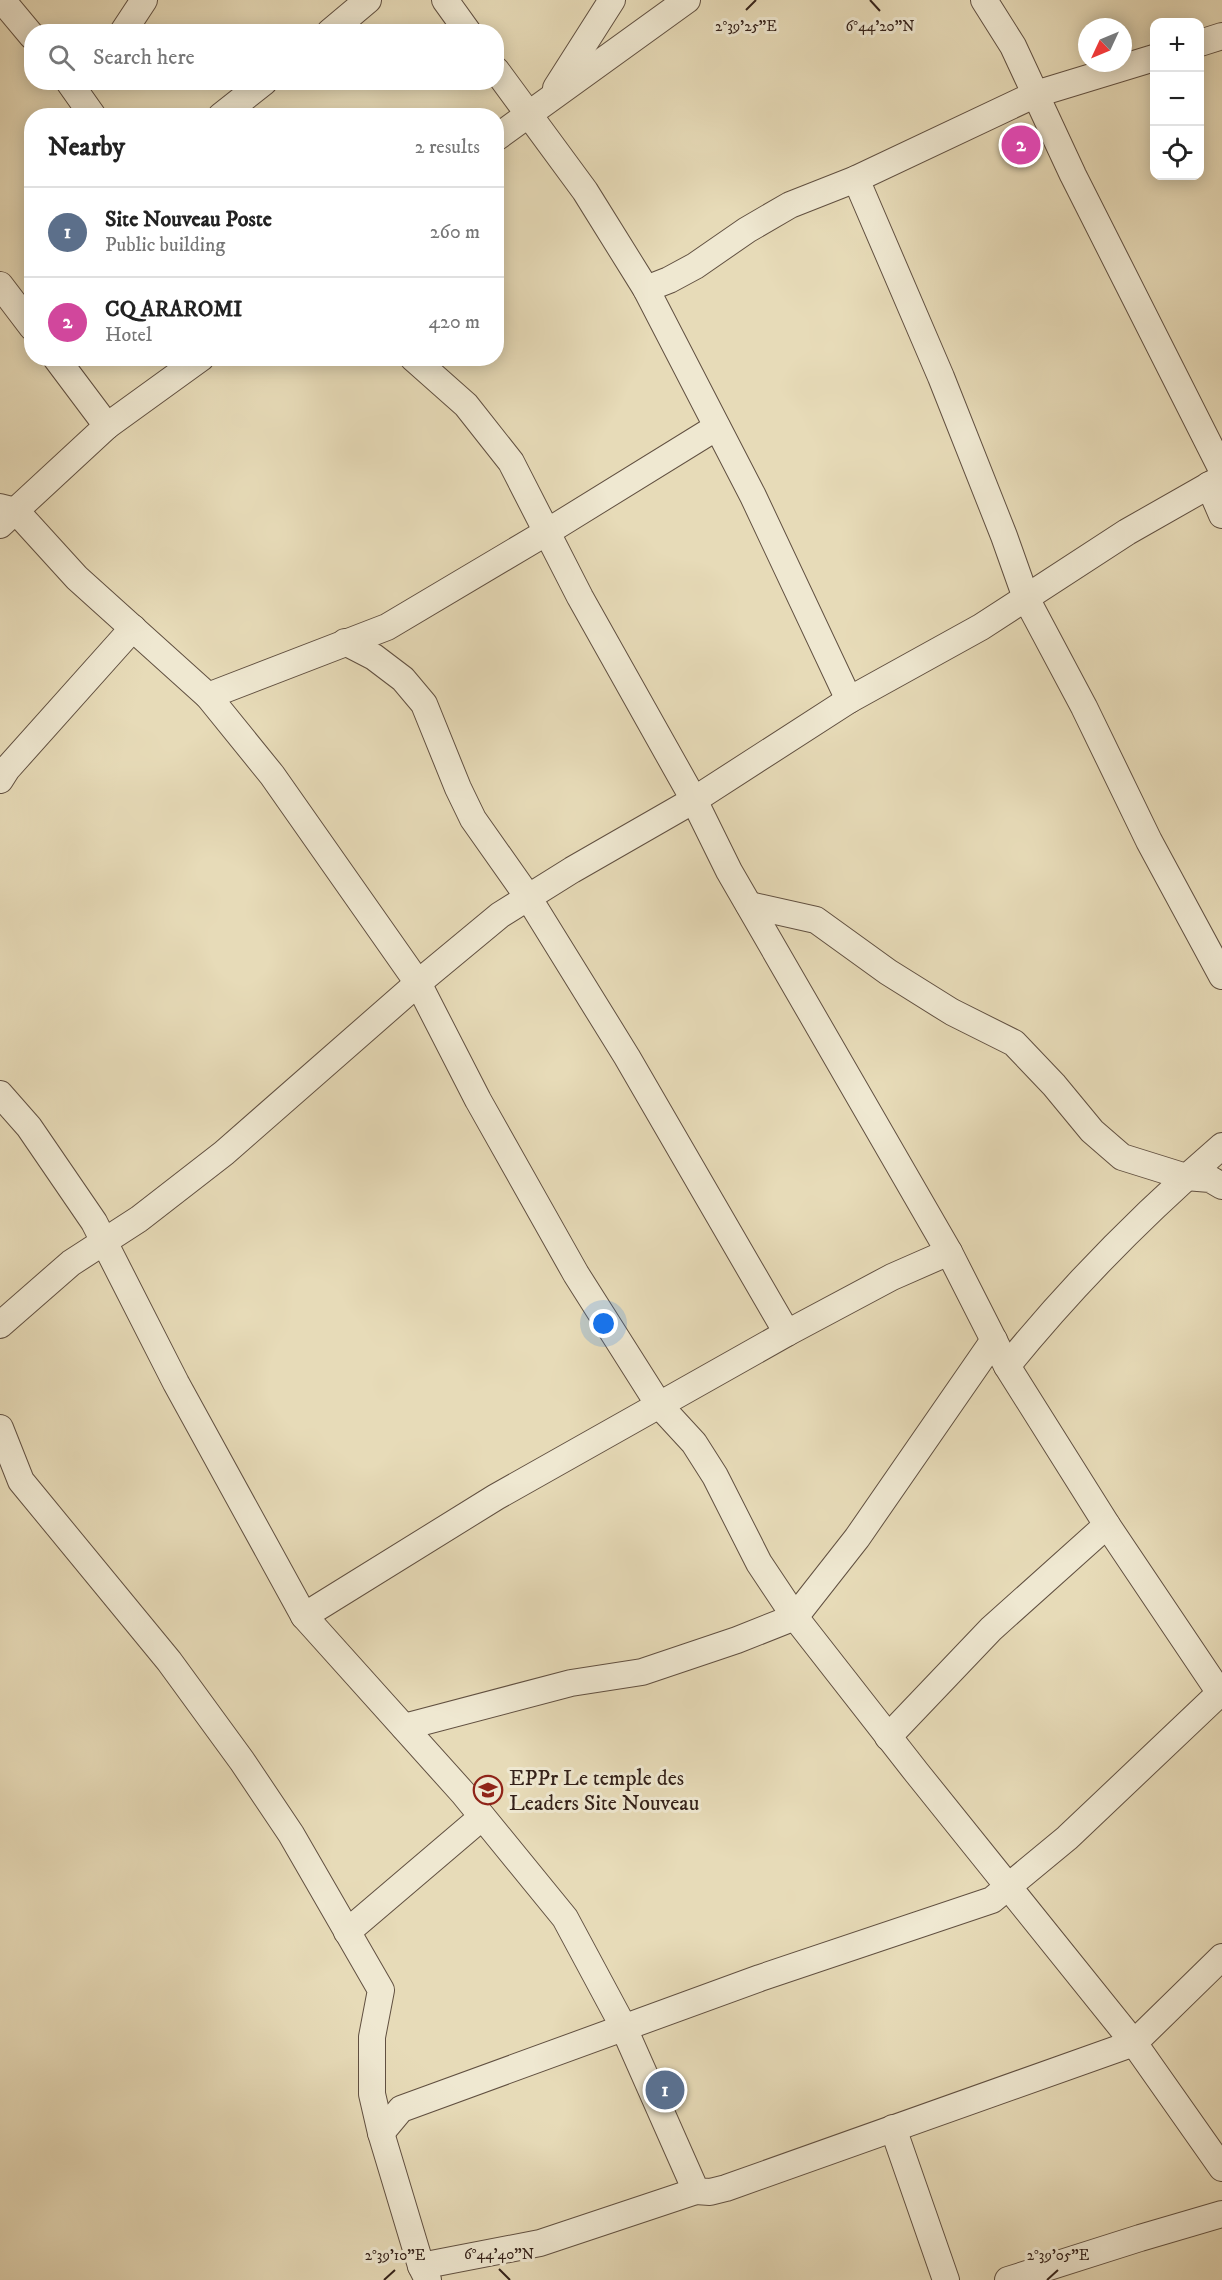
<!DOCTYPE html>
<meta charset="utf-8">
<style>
body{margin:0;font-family:"IM FELL DW Pica",serif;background:#f2f2f2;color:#222}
.controls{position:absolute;right:18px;top:18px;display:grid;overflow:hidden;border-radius:12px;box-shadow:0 3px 15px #0003}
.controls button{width:54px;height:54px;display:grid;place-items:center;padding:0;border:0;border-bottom:2px solid #e0e0e0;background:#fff;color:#222;font:30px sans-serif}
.compass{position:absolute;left:1078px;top:18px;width:54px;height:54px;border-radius:50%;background:#fff;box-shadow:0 3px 15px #0003;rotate:226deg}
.you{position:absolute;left:604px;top:1324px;width:21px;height:21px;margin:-15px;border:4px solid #fff;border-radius:50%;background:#1a73e8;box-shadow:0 0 0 9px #1a73e833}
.badge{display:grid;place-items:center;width:39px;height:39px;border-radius:50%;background:#8f2418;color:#fff;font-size:20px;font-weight:700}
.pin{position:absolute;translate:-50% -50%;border:3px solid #fff;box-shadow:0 2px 6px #0006}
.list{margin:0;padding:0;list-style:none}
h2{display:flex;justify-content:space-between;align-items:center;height:78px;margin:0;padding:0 24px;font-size:26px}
h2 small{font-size:20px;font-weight:400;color:#767676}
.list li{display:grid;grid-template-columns:39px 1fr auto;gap:18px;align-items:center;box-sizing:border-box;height:90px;padding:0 24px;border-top:2px solid #e0e0e0}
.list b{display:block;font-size:22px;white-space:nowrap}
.list p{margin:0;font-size:20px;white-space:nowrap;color:#767676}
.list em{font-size:20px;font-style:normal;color:#767676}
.icon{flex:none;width:33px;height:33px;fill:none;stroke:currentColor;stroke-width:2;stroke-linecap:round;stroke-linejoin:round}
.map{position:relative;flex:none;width:1222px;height:2280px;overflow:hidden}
.search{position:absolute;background:#fff;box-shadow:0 3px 15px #0003;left:24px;top:24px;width:480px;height:66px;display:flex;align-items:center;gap:15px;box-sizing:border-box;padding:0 21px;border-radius:24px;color:#767676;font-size:22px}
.panel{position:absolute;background:#fff;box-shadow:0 3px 15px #0003;left:24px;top:108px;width:480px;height:258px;border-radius:24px}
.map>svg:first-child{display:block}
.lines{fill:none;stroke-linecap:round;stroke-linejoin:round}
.minor-casing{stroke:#615041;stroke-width:28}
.minor{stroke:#efe8d1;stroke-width:26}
.ticks{fill:none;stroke:#342119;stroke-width:2}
.labels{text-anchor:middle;stroke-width:6;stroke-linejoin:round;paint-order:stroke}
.poi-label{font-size:22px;fill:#342119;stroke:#efe8d1;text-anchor:start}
.ticks-label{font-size:15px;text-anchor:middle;fill:#342119;stroke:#efe8d1;stroke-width:6;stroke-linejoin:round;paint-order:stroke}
</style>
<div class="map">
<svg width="1222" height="2280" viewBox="0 0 1222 2280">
<rect width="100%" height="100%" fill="#e7dbb8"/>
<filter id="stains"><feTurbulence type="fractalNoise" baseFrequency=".00333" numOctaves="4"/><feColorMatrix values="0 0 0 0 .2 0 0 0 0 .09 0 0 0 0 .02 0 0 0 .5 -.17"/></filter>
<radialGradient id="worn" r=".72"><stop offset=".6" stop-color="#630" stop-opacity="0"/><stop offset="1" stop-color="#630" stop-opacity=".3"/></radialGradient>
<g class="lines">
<!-- minor casing -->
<g class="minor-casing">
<g id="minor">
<path d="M2,0L32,36"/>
<path d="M445,0L468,32"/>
<path d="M984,0L1013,46L1073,175L1222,470"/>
<path d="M123,32L144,0"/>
<path d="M330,32L368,0"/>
<path d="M1200,43L1222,36"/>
<path d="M496,70L585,191L646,289L753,496L849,700"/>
<path d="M69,82L93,116"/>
<path d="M556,88L612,0"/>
<path d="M221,116L264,82"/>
<path d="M496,138L687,0"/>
<path d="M856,179L941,377L1004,536L1026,598L1084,707L1149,841L1222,976"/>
<path d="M0,285L32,327"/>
<path d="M646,289L669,280L695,266L747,230L790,205L856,179L1036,94L1154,58"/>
<path d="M56,358L107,426"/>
<path d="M413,358L466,405L511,462L580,597L694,800L729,871L949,1252L1007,1366L1107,1525L1220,1693"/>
<path d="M1209,485L1222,515"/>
<path d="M0,507L16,511L77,578L208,696L272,775L418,983L478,1100L576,1274L659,1405L694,1443L715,1476L759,1563L795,1617L917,1773L1134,2043L1222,2168"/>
<path d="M0,525L107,426L201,358"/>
<path d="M345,642L374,657L403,679L424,704L458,788L473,819L528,897L627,1057L787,1333"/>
<path d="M208,696L387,627L547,532L717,427"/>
<path d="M0,780L7,769L133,628"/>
<path d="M749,905L816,920L888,972L952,1012L1014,1043L1054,1085L1092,1131L1122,1157L1186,1177L1210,1179L1222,1186"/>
<path d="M0,1094L29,1127L94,1222L176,1383L304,1616L463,1793L565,1918L623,2026L696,2191L710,2192L726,2188L1134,2043L1222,1957"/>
<path d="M0,1325L71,1263L139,1219L224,1153L418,983L500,915L572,870L694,800L849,700L981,627L1127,532L1222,478"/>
<path d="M1007,1366C1072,1286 1144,1213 1222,1146"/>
<path d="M0,1428L21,1481L169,1661L242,1761L291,1834L381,1990L372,2037V2094L381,2133L421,2266L428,2280"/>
<path d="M304,1616L496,1497L787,1333L892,1277L949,1252"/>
<path d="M404,1727L571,1683L642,1672L737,1640L795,1617L857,1538L994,1340"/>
<path d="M888,1737L991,1629L1107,1525"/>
<path d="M347,1932L482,1817"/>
<path d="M893,2128L946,2280"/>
<path d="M381,2133L401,2109L760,1978L992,1900L1067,1838L1222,1691"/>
<path d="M421,2266L540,2243L696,2191"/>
<path d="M1008,2280L1140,2238L1222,2214"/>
</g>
</g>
<!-- minor -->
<use href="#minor" class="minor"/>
</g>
<!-- ticks -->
<path class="ticks" d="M870,0L880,11M746,10L756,0M499,2269L510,2280M384,2280L395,2270M1047,2280L1058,2270"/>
<!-- icons -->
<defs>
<g id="school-ring" transform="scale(1.5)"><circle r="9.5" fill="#efe8d1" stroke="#8f2418" stroke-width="1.5"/><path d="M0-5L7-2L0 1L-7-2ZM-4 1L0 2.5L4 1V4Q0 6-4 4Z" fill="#8f2418"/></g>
</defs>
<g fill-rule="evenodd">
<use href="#school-ring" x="488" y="1790"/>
</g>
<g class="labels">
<!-- poi labels -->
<g class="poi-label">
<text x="509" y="1785">EPPr Le temple des<tspan x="509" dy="25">Leaders Site Nouveau</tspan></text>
</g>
</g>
<g class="ticks-label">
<text x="746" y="31">2°39'25"E</text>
<text x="880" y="31">6°44'20"N</text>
<text x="499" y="2259">6°44'40"N</text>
<text x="395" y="2260">2°39'10"E</text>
<text x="1058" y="2260">2°39'05"E</text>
</g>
<rect width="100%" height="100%" filter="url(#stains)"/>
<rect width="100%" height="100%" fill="url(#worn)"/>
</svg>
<div class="controls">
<button>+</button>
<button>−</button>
<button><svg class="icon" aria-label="locate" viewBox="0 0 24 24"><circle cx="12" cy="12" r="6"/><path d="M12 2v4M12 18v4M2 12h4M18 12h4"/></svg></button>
</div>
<svg class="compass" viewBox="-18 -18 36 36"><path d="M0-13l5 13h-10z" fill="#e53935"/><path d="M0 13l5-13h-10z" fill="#767676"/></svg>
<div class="you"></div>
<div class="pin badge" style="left:665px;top:2090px;background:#5c6f8a">1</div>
<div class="pin badge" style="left:1021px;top:145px;background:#d1479c">2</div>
<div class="search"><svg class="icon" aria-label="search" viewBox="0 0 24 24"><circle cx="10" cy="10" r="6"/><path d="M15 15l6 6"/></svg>Search here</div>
<section class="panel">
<h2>Nearby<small>2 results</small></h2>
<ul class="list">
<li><span class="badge" style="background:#5c6f8a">1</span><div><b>Site Nouveau Poste</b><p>Public building</p></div><em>260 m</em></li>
<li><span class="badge" style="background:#d1479c">2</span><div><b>CQ ARAROMI</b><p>Hotel</p></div><em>420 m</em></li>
</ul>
</section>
</div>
